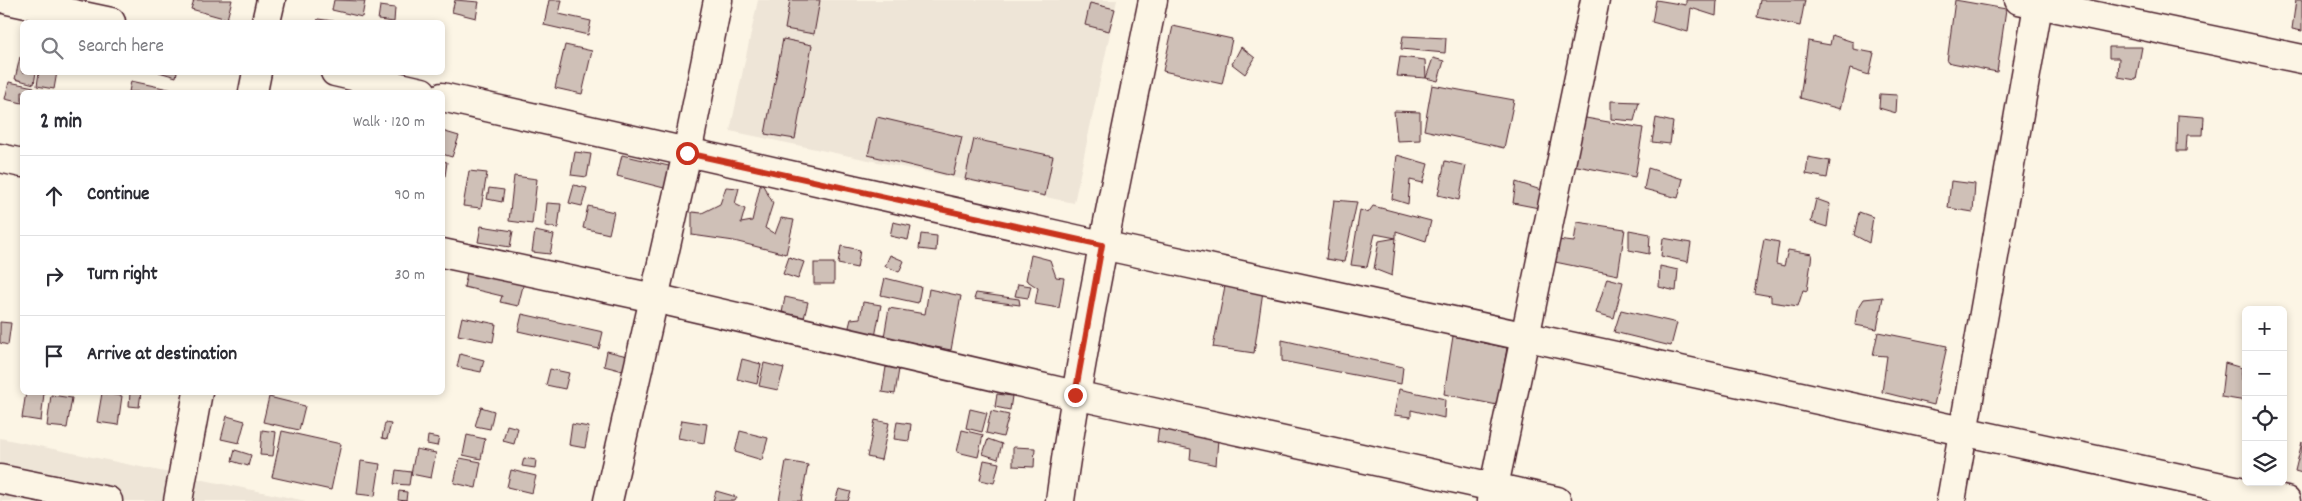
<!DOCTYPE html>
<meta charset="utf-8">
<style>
body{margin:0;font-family:Dekko,sans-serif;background:#f7f7f7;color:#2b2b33}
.controls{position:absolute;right:15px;bottom:15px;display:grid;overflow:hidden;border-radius:8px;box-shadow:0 2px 8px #0003}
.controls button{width:45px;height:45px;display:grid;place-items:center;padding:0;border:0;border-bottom:1px solid #e1e1e2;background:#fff;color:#2b2b33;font:25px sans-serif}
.stop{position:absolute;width:15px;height:15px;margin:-11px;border:4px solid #c8321e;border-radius:50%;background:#fff}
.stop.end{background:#c8321e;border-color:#fff;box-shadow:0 1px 5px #0008}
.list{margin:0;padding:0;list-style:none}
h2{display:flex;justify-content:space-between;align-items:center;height:65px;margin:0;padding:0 20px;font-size:21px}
h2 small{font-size:16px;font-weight:400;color:#7c7c81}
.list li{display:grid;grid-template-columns:32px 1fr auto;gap:15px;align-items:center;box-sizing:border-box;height:80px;padding:0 20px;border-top:1px solid #e1e1e2}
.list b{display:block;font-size:19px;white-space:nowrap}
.list em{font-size:16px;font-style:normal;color:#7c7c81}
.icon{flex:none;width:28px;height:28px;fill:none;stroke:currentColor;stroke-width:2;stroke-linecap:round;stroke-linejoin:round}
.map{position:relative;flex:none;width:2302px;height:501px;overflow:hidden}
.search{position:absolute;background:#fff;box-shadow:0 2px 8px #0003;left:20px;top:20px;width:425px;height:55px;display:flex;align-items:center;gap:12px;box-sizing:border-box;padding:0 18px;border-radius:8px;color:#7c7c81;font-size:19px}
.panel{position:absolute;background:#fff;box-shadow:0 2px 8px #0003;left:20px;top:90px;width:425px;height:305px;border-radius:8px}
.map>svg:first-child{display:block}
.built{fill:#eee5d7}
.building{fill:#cfc0b7;stroke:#4a1f2b}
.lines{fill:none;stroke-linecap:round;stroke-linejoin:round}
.street-casing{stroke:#4a1f2b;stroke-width:31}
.street{stroke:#fcf5e5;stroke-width:28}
.route{stroke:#c8321e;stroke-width:6}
</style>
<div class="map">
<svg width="2302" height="501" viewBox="0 0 2302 501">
<rect width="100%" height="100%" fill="#fcf5e5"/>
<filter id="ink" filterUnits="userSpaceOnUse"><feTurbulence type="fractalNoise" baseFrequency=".02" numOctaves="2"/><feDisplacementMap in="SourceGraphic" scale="10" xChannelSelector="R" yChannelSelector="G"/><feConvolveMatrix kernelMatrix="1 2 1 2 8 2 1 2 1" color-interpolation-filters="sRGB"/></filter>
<g filter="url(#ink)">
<!-- built -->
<g class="built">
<path d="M758,0H1117L1074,203L730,131Z"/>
<path d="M0,438L306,501H0Z"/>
</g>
<!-- building -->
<g class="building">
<path d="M194,0H232L227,19L191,9Z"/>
<path d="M334,0L365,1L362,17L332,10Z"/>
<path d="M455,0L479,2L476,18L452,12Z"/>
<path d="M549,0H562L559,14L591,21L588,35L544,25Z"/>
<path d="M790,0H820L814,34L785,29Z"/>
<path d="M1656,0L1686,5V0H1717L1716,16L1691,8L1688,32L1652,22Z"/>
<path d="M1760,0H1805L1800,26L1757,17Z"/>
<path d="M1955,0L2006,9L1997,72L1947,62Z"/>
<path d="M2296,0H2302V31L2292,29Z"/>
<path d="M1090,3L1115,9L1109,31L1085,25Z"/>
<path d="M380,6L395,8L394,22L378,20Z"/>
<path d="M318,19L340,22H317Z"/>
<path d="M1173,26L1232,39L1222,84L1163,71Z"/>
<path d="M1832,35L1853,42V49L1874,53L1869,75L1850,69L1840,109L1800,98L1808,41L1830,45Z"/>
<path d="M1403,36L1446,38L1445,53L1401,49Z"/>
<path d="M783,39L812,45L795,139L765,134Z"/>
<path d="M565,45L592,51L582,94L555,88Z"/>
<path d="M1241,47L1255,58L1245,74L1232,64Z"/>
<path d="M2109,47H2142L2136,80L2118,77L2119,58H2109Z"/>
<path d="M20,57L22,58V72H36L34,84L15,79Z"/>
<path d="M1400,57L1425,60L1426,78L1397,76Z"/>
<path d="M1433,58L1444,61L1438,81L1426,78Z"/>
<path d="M39,72H57L54,89L37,86Z"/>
<path d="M159,72H177L176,77Z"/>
<path d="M131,81L178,91L177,92H129Z"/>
<path d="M9,82L34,87L33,92H22V103L5,99Z"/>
<path d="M1432,85L1514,100L1504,148L1424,130Z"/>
<path d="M1880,94L1897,95L1896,113L1879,108Z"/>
<path d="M1611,101L1639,102L1634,121L1611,119Z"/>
<path d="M1394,111L1420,112V140L1397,141Z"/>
<path d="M2178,115L2204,117L2203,135H2187L2186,151H2177Z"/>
<path d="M877,117L962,137L953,176L868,155Z"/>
<path d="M1580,117L1643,128L1635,177L1572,165Z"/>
<path d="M1656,118L1673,122L1670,144L1652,142Z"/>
<path d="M442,131L459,136L452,157L442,154Z"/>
<path d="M974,139L1053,156L1045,196L965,179Z"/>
<path d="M575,152L591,154L587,177L571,175Z"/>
<path d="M622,155L673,167L668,189L617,176Z"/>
<path d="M1397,155L1428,164L1423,183L1410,180L1408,204L1392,199Z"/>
<path d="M1808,157L1830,161L1827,178L1806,174Z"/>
<path d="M442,161L447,162L445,176H442Z"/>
<path d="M1445,161L1466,166L1459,200L1438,195Z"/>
<path d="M1648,168L1683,179L1678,198L1644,189Z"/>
<path d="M469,171L487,173L481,208L463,206Z"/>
<path d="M514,176L537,179L532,224L509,221Z"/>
<path d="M1951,181L1975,184L1973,212L1948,208Z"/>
<path d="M761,182L773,203L765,228L775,234L781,218L794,220L786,254L734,241L692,235V212L702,213L720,204L726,187L739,188L735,204L745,209L741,223L752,221Z"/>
<path d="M1516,182L1541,190L1539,208L1513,203Z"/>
<path d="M574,185L587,188L582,206L569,203Z"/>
<path d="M489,188L504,190L502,202L487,199Z"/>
<path d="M1816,199L1830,204L1827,227L1811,222Z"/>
<path d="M1334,200L1357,202L1344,262L1326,259Z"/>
<path d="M547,203L561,204L558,228L545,226Z"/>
<path d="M588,206L614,212L609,234L583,228Z"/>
<path d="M1373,206L1431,221L1426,241L1396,231V238L1375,234L1367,267L1351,265L1360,210L1368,213Z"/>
<path d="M1859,212L1873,217L1869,243L1854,235Z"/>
<path d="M893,222L911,226L908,240L890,236Z"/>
<path d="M1577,222L1625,229L1618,275L1555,262L1557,240L1574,242Z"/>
<path d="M481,226L513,231L510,247L478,242Z"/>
<path d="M1629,230L1650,234L1649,254L1629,250Z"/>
<path d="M535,231L554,235L550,254L532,252Z"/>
<path d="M921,234L937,236L936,251L919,249Z"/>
<path d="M1396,238L1392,276L1374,269L1379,241Z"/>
<path d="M1663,238L1691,243L1688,262L1661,256Z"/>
<path d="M1764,239L1779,242L1776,264L1784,266L1788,250L1812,254L1807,291L1803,290L1798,306L1771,302V296L1754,293Z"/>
<path d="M841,246L860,250L857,268L838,264Z"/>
<path d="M890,255L904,261L899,272L885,266Z"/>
<path d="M1031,255L1050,260L1056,277L1064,278L1059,308L1035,304L1038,288L1026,280Z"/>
<path d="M789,257L804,262L798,279L783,274Z"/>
<rect x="814" y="263" width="20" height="21"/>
<path d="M1660,266L1678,270L1676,291L1659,287Z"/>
<path d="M468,268L524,282L518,306L500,302L502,296L464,287Z"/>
<path d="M885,278L921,287L918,303L881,295Z"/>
<path d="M1607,278L1623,282L1614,318L1596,313Z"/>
<path d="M1018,284L1031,286L1028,298L1015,296Z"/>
<path d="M1225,286L1263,291L1254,353L1213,347Z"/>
<path d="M929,289L961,296L951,350L884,337L889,308L925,314Z"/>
<path d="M976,293L1019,299L1020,305L974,299Z"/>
<path d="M785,297L808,302L804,318L782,313Z"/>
<path d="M1883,297L1877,329L1855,325L1857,310L1864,299Z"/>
<path d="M863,302L881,305L875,337L848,331L851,319L860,318Z"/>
<path d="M1621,310L1677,323L1671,346L1614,332Z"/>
<path d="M522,314L603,332L599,349L518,331Z"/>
<path d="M462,317L496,324L493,342L458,335Z"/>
<path d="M0,322L11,323L8,345L0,343Z"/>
<path d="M1878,332L1947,346L1934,405L1882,392L1887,356L1873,355Z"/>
<path d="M1453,336L1507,348L1497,405L1444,394Z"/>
<path d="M1282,340L1403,367L1401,384L1282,361Z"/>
<path d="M607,351L631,357L627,372L604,366Z"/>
<path d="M460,354L484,360L481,372L457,367Z"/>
<path d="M742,359L761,364L757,384L737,379Z"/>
<path d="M764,363L784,368L778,390L759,386Z"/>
<path d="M2225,363L2242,368L2241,379L2246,380V401L2221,397Z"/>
<path d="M886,367L899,369L895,394L882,392Z"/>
<path d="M550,369L569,373L565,389L546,385Z"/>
<path d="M1399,389L1445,399L1444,418L1411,410V417L1394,415Z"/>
<path d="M26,392L44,393L41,421L22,418Z"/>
<path d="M130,392H141L139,407L129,406Z"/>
<path d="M102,393L122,396L118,425L97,422Z"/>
<path d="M997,394L1012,396L1010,410L995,407Z"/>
<path d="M51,395L72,398L67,428L47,426Z"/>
<path d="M269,397L305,406L299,430L263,422Z"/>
<path d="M481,407L494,411L490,429L475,426Z"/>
<path d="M970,409L987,413L982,432L966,428Z"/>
<path d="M991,411L1009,415L1003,437L986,433Z"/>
<path d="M227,416L245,421L239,443L221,439Z"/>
<path d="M682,420L707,424L704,443L678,438Z"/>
<path d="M875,420L889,423L881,460L867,457Z"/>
<path d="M897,422L911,424L909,441L894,439Z"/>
<path d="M385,423L391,424L387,439L382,438Z"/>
<path d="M572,424L589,427L585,448L569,445Z"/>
<path d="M507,425L518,428L514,444L503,441Z"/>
<path d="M1159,425L1218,439L1216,465L1190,459L1191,449L1157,442Z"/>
<path d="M262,430L276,432L273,456L260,455Z"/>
<path d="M962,430L983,435L978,457L957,452Z"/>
<path d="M282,431L341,444L331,490L272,477Z"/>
<path d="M740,431L768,438L762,460L735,452Z"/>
<path d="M467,435L485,439L481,459L463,455Z"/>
<path d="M428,436L439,438L437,446L427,444Z"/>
<path d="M988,439L1002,444L998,459L983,454Z"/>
<path d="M2302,442V473L2295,471Z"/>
<path d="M1013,447L1035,448L1034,467L1013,466Z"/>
<path d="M416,449L436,453L431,478L411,474Z"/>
<path d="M235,450L251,455L248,466L232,461Z"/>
<path d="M460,458L481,462L476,488L454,483Z"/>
<path d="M524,458L536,460L535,468L522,466Z"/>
<path d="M984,460L999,463L994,483L980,480Z"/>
<path d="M361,461L380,464L375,496L357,494Z"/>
<path d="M786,461L808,465L801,501H779Z"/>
<path d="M396,470L411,472L409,485L394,484Z"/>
<path d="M511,470L536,476L532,493L507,487Z"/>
<path d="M839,489L851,492L848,501H835Z"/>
<path d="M399,491L407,492L406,501L398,500Z"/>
<path d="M716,491L737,497L735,501H713Z"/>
</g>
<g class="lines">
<!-- street casing -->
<g class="street-casing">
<g id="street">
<path d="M8,0L111,22"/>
<path d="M2019,0L2302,59"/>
<path d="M266,22L271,0"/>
<path d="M335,72L422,92"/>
<path d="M253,92L257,72"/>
<path d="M442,97L1102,245L2286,501"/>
<path d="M0,158L22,163"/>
<path d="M442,253L654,298L1075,395L1557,501"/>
<path d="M0,479L108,501"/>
<path d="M178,501L198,392"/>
<path d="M608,501L687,153L718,0"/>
<path d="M1060,501C1083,333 1119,167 1153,0"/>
<path d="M1491,501L1595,0"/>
<path d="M1951,501L2039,0"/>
</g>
</g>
<!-- street -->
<use href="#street" class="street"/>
</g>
</g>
<g class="lines" filter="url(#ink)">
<!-- route -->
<path class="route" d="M687,153L1102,245L1075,395"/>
</g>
</svg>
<div class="controls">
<button>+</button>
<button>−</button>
<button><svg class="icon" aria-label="locate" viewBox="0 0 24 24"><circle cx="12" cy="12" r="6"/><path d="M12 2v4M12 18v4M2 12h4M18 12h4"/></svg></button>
<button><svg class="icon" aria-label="layers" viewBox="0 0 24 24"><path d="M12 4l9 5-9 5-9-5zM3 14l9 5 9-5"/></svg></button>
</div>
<div class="stop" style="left:687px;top:153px"></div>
<div class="stop end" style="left:1075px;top:395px"></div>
<div class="search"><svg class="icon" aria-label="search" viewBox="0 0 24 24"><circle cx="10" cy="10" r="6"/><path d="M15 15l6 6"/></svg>Search here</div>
<section class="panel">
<h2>2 min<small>Walk · 120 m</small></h2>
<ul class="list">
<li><svg class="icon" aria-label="ahead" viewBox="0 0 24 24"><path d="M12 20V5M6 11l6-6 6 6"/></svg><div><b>Continue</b></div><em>90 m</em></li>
<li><svg class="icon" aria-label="right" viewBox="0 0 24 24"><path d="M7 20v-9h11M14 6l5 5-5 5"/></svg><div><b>Turn right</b></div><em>30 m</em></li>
<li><svg class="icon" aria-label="arrive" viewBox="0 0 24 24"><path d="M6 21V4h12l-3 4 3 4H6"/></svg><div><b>Arrive at destination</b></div></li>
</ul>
</section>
</div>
